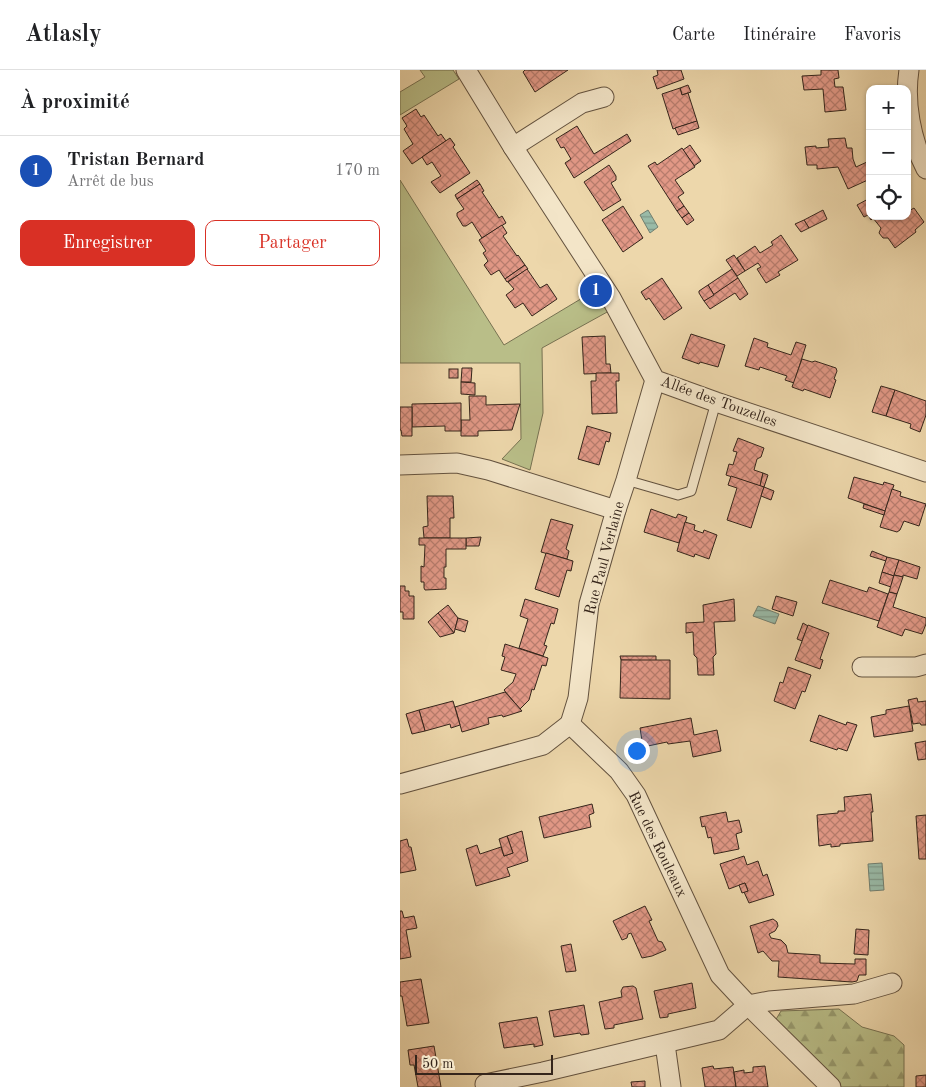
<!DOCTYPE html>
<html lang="fr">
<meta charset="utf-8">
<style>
body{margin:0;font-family:"Old Standard TT",serif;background:#f2f2f2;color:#202124}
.controls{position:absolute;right:15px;top:15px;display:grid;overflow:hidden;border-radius:10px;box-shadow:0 1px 4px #0004}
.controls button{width:45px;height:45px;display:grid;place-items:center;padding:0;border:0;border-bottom:1px solid #e0e0e0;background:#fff;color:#202124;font:25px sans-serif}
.scale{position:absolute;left:15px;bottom:12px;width:138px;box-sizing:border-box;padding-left:5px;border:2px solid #35251b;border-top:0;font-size:14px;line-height:18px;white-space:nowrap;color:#35251b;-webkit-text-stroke:4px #f3e5c8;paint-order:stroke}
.you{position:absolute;left:236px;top:680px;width:18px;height:18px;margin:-12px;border:4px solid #fff;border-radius:50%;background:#1a73e8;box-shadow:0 0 0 8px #1a73e833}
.badge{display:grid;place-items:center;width:32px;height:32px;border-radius:50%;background:#d93025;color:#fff;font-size:16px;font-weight:700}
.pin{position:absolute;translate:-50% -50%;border:2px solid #fff;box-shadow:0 1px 5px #0006}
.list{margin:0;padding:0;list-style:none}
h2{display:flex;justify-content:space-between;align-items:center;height:65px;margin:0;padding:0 20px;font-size:21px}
h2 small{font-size:16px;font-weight:400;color:#757577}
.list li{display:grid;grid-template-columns:32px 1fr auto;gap:15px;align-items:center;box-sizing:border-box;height:70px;padding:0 20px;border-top:1px solid #e0e0e0}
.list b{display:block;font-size:19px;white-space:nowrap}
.list p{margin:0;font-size:16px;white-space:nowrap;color:#757577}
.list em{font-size:16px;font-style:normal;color:#757577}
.actions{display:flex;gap:10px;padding:15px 20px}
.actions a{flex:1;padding:11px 0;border:1px solid #d93025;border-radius:10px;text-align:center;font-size:18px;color:#d93025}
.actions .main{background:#d93025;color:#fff}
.icon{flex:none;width:28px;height:28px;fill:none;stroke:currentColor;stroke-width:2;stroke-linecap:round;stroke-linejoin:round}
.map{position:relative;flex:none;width:526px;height:1017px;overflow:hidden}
header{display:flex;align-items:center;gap:30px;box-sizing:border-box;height:70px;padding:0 25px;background:#fff;border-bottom:1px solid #e0e0e0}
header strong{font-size:24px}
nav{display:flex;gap:28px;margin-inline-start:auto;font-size:18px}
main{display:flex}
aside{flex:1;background:#fff}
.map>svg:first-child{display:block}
.grass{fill:#b9be88;stroke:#777252}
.forest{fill:url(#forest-firs);stroke:#777252}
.water{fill:url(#water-rules);stroke:#717e6f}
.building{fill:url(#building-cross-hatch);stroke:#35251b}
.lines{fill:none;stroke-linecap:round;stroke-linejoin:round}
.lane-casing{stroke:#63523f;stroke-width:11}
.street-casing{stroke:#63523f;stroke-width:21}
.lane{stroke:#f3e5c8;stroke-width:9}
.street{stroke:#f3e5c8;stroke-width:19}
.labels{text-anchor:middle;stroke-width:4;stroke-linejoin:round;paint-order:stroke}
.street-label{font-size:15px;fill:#35251b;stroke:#f3e5c8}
</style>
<header>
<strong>Atlasly</strong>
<nav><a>Carte</a><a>Itinéraire</a><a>Favoris</a></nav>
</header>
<main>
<aside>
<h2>À proximité<small></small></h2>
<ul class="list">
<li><span class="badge" style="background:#1a4fb4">1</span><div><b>Tristan Bernard</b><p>Arrêt de bus</p></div><em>170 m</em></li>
</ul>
<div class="actions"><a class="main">Enregistrer</a><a>Partager</a></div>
</aside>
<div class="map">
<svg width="526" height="1017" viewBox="0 0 526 1017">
<defs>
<pattern id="forest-firs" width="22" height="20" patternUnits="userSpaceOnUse" patternTransform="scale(1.25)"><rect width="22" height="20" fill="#b9be88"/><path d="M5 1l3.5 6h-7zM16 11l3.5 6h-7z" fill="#979a6e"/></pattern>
<pattern id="water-rules" width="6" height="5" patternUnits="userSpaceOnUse" patternTransform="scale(1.25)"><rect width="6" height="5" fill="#99baa7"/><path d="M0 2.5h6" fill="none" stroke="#7e9787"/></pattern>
<pattern id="building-cross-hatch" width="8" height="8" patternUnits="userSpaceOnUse" patternTransform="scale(1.25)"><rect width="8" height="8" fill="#e19886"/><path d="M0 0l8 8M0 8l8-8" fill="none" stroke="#b77c6d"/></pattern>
</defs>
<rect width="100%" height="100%" fill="#edd7ab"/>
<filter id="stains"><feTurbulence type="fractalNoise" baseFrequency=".004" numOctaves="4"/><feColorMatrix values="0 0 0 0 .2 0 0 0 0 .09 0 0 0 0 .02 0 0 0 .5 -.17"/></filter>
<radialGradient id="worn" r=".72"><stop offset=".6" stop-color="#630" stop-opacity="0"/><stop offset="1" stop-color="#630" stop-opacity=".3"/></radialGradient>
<!-- grass -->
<g class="grass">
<path d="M20,0H53L59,9L0,45V22L25,7Z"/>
<path d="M0,110L104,275L194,221L209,241L142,278L143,343L130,400L102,389L121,369L120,293H0Z"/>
</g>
<!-- forest -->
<path class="forest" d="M439,939L462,957L494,966L504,975V1017H439L375,951L381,941Z"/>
<!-- water -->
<g class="water">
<path d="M248,140L258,157L250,163L240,145Z"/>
<path d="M358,536L379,544L375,554L353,546Z"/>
<path d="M482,793L484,820L470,821L468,794Z"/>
</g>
<!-- building -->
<g class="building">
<path d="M125,0H168L135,22L123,2Z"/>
<path d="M257,0H281L284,9L257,19L253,7L258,5Z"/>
<path d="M421,0H438L439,8L434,9L435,17H443L446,40L425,42L423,19L404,20L402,6L421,5Z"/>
<path d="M288,15L291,22L282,25L280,18Z"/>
<path d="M280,18L282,25L288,23L297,51L273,59L262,24Z"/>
<path d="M16,39L21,47L24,45L38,66L41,64L46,71L12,94L3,81L13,74L4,59L7,56L2,48Z"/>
<path d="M297,51L299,58L278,65L275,58Z"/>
<path d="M177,56L194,84L227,64L231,71L174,108L165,93L171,89L164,77L161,78L156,69Z"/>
<path d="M50,68L55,75L53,77L70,103L40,123L31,112L41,106L32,92L27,95L22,87Z"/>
<path d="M445,68L447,78H452L453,89L456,97L467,92L470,98V109L448,119L438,97L417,99V95H407L405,77L416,76V78L429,77L428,69Z"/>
<path d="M290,75L301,91L294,96L283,80Z"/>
<path d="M282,78L295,97L275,110L284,123L278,127L284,136L277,141L248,96L255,92L257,95Z"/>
<path d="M209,95L216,106V110L211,113L221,130L203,141L184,112Z"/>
<path d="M77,110L80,114L57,129L55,125Z"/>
<path d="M80,114L84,121L82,122L99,148L102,146L106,153L82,168L72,152L66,156H63L57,146V143L64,139L57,129Z"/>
<path d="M470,128V146H507V142L514,138L524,152L515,160L516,162L495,178L488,168H483L479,163L481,158L473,148L471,150L468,145L464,147L457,135Z"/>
<path d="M223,136L243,168L223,182L202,150Z"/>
<path d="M284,136L289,143L282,148L277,141Z"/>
<path d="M423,140L427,149L409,158L404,150Z"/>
<path d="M289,143L294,150L287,155L282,148Z"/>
<path d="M404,150L409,158L401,162L395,154Z"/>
<path d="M102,155L107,163L103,166L117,186L118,185L125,195L105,209L99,200L91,205L84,195L88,191L83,183L86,181L79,170Z"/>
<path d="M381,165L398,190L378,202L380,205L366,213L357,199L361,197L358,193L345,201L337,188L355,176L360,183L373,175L371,172Z"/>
<path d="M334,185L345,201L337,206L326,190Z"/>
<path d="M125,195L128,199L107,212L105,209Z"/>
<path d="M127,199L140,218L147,214L157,229L132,246L123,233L115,238L106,225L114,219L108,212Z"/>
<path d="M332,199L338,208L314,225L308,215Z"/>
<path d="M262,208L282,238L264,250L249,228L246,230L241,222Z"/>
<path d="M338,208L348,224L340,230L335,223L310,239L304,231Z"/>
<path d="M308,215L314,225L304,231L299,223V221Z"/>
<path d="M291,264L325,275L318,297L300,292L299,294L282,288Z"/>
<path d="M205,266L206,294H210L211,303L184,304L182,267Z"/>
<path d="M354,268L368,273L367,277L391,285L396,272L406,275L394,313L385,310L387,306L360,297L359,300L345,296Z"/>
<path d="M402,289L412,292L415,291L436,298L437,301L434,309L436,310L430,328L404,319L403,321L392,317Z"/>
<path d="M62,298H72L71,312H61Z"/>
<rect x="49" y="299" width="9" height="9"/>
<path d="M196,303H219V311H216L217,343L192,344L191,311H196Z"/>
<path d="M61,312L75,313V325L61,324Z"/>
<path d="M481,316L495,320L486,346L472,342Z"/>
<path d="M495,320L526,331V345L520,362L510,358L511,354L486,346Z"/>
<path d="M69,326H86V335L120,334L112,360L78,361V366H61V350H70Z"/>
<path d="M61,333V361H45V356L12,357V334Z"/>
<path d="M0,337H12V366H2L1,360H0Z"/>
<path d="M187,356L211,363L209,372L206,371L199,395L178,389Z"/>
<path d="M338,368L364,378L361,387L357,389L354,400L363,403L360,416L326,405L329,394L333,395L337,382L333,381Z"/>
<path d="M363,403L368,405L364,417L360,416Z"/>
<path d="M331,406L364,417L351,458L327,450L337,418L328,415Z"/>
<path d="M454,407L483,415L484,412L494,415L485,441L448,428Z"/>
<path d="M364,417L374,421L371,430L361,426Z"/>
<path d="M492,419L501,422L500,426L526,434L519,456L504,451L500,460L497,462L480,457Z"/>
<path d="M27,426H53L54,448H50V468H24L23,457L28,456Z"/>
<path d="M464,434L485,441L484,445L463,438Z"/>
<path d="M251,439L276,448L278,444L287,447L279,473L244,462Z"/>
<path d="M151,449L173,455L166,479L169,481L167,489L141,482Z"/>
<path d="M285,452L295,455L294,460L303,463L304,460L317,465L309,489L295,484L294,487L277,481Z"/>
<path d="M81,467L79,476H66V468Z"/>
<path d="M19,468H66V479H46V497H44V508H46V519L25,520L24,518V512H21V496L24,497L25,475H19Z"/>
<path d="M472,481L487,487L486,491L470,486Z"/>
<path d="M146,483L173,491L171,501L167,500L159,527L135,519Z"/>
<path d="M487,487L499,490L494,506L482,502Z"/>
<path d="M499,490L520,497L517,509L503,505V507L494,505Z"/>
<path d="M482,502L494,506L491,517L479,513Z"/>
<path d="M494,505L503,507L497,524L489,522Z"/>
<path d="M430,510L467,522L469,517L488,524L479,551L422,533Z"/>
<path d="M0,516H5V521H9V526H14V549H3V542H0Z"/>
<path d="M489,522L497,524L493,537L526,548V554L522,564L505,559L502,566L477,557Z"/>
<path d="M376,526L397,532L393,546L372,539Z"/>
<path d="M125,529L158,539L154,554L151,553L144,575L147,576L143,586L119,578L128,549L120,546Z"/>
<path d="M334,529L335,551L314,552L316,584L313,587L314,605H298L297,588L294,585L293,562L286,563V553L304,552L303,535Z"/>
<path d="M48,535L58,548L54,563L38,543Z"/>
<path d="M38,543L54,563L40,567L28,552Z"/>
<path d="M58,548L68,551L65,562L55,559Z"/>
<path d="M403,553L408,556L402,571L397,569Z"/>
<path d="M408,555L429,563L420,589L423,590L420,599L395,590Z"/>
<path d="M105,574L148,588L146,596L142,595L134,620L132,619L129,630L120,639L104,620L113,612L116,604L101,600L105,587L102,586Z"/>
<path d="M220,586H256V591L221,590Z"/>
<path d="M221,590H270V629L220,628Z"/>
<path d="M388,597L411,605L405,622L402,621L395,639L374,631L380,612L383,613Z"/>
<path d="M105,622L122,641L103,647L102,645L88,648L89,654L62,662L55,637Z"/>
<path d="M517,628L518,632L526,631V655H521L520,653L513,654L508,630Z"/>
<path d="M53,631L60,655L51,658L50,654L25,661L19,640Z"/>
<path d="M509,636L513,661L474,667L471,647L486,644V640Z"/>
<path d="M19,640L25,661L12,664L6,644Z"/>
<path d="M419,645L446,655L447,652L457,655L447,681L438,678L437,680L410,671Z"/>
<path d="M291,648L294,665L317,660L321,681L293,687L290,671L268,674L267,672L243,677L240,658Z"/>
<path d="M526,671V689L518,690L515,673Z"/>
<path d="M471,724L473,742H471L473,771L440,774V776L431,777V774L419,776L417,745L438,743V741H445L444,727Z"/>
<path d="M192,734L194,743L189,745L191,757L144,768L139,747Z"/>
<path d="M326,742L328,752L339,750L342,762L336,764L339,779L314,784L311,767L308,768L305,756L302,757L300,747Z"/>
<path d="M526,745V789H519L516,746Z"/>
<path d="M122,761L128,791L107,798L110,806L76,816L66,779L77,775L80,784L101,777L104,786L113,783L107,766Z"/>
<path d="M107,766L113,783L104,786L99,769Z"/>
<path d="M7,769L9,777H11L16,800L0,803V771Z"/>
<path d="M344,786L347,795L358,791L363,806L367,804L374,825L349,833L344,822L348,821L345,813L329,819L320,794Z"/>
<path d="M345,813L348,821L342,823L339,815Z"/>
<path d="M245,836L252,850L249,851L258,871L262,872L266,880L252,886L242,888L231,863L228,864L227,868L222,870L213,851Z"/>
<path d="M0,841H2L4,848L14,846L17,858L6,860L11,887L0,889Z"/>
<path d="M373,849L377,852L378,856L375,861L369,864L371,868L381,870L386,875L388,883L420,885V893L455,894V889H466V905H459L457,911L452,912L378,907L379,891H372L363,881L358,883L350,856Z"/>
<path d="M456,859L469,860L468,885L454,884Z"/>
<path d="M171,874L176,901L166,902L161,876Z"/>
<path d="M21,909L29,953L7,956L2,926H0V912Z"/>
<path d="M292,913L296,938L268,944V947L260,948L254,921Z"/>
<path d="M233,916L236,918L243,949L214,955V958L205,959L199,932L222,927L221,921L223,917Z"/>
<path d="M184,935L189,964L181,965L180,963L154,967L149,941Z"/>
<path d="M137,947L143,975L134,977V974L104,978L99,953Z"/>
<path d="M34,976L41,1017H18L14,995H10L8,980Z"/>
<path d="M313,996L314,999L333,997L336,1017H305L302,998Z"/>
<path d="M365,996L368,1017H336L334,1002L344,1000V1003L353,1002V997Z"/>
<path d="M526,1005V1017H516V1006Z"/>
<path d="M245,1011V1017H232L231,1012Z"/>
</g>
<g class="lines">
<!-- lane casing -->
<g class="lane-casing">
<path id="lane" d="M226,410L278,425L291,421L316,332"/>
</g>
<!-- street casing -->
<g class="street-casing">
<g id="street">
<path d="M66,0L113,77L211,228L255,310L316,332L526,402"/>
<path d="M509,0C504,32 511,70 526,99"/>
<path d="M113,77L182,33L204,27"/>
<path d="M0,395L57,393L88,400L216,440"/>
<path d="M462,597H516L526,594"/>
<path d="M170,654L219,701L236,725L320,905L348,935L431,1017"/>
<path d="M170,654L178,628L189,534L216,440L226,410L255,310"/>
<path d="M0,714L143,675L170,654"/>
<path d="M265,974L271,1017"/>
<path d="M85,1014L143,1002L319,960L348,935L369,931L454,924L492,913"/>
</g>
</g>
<!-- lane -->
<use href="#lane" class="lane"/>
<!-- street -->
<use href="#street" class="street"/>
</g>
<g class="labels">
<!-- street labels -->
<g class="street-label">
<text transform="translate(319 331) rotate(20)" y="5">Allée des Touzelles</text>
<text transform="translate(204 488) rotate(-75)" y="5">Rue Paul Verlaine</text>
<text transform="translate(258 774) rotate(64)" y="5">Rue des Rouleaux</text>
</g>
</g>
<rect width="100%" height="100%" filter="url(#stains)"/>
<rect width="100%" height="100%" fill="url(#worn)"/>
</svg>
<div class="controls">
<button>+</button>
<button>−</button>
<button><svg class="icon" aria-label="locate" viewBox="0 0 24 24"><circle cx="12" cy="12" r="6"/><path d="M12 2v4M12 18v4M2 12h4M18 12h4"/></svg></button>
</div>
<div class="scale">50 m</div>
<div class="you"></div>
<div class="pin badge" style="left:196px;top:221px;background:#1a4fb4">1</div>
</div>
</main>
